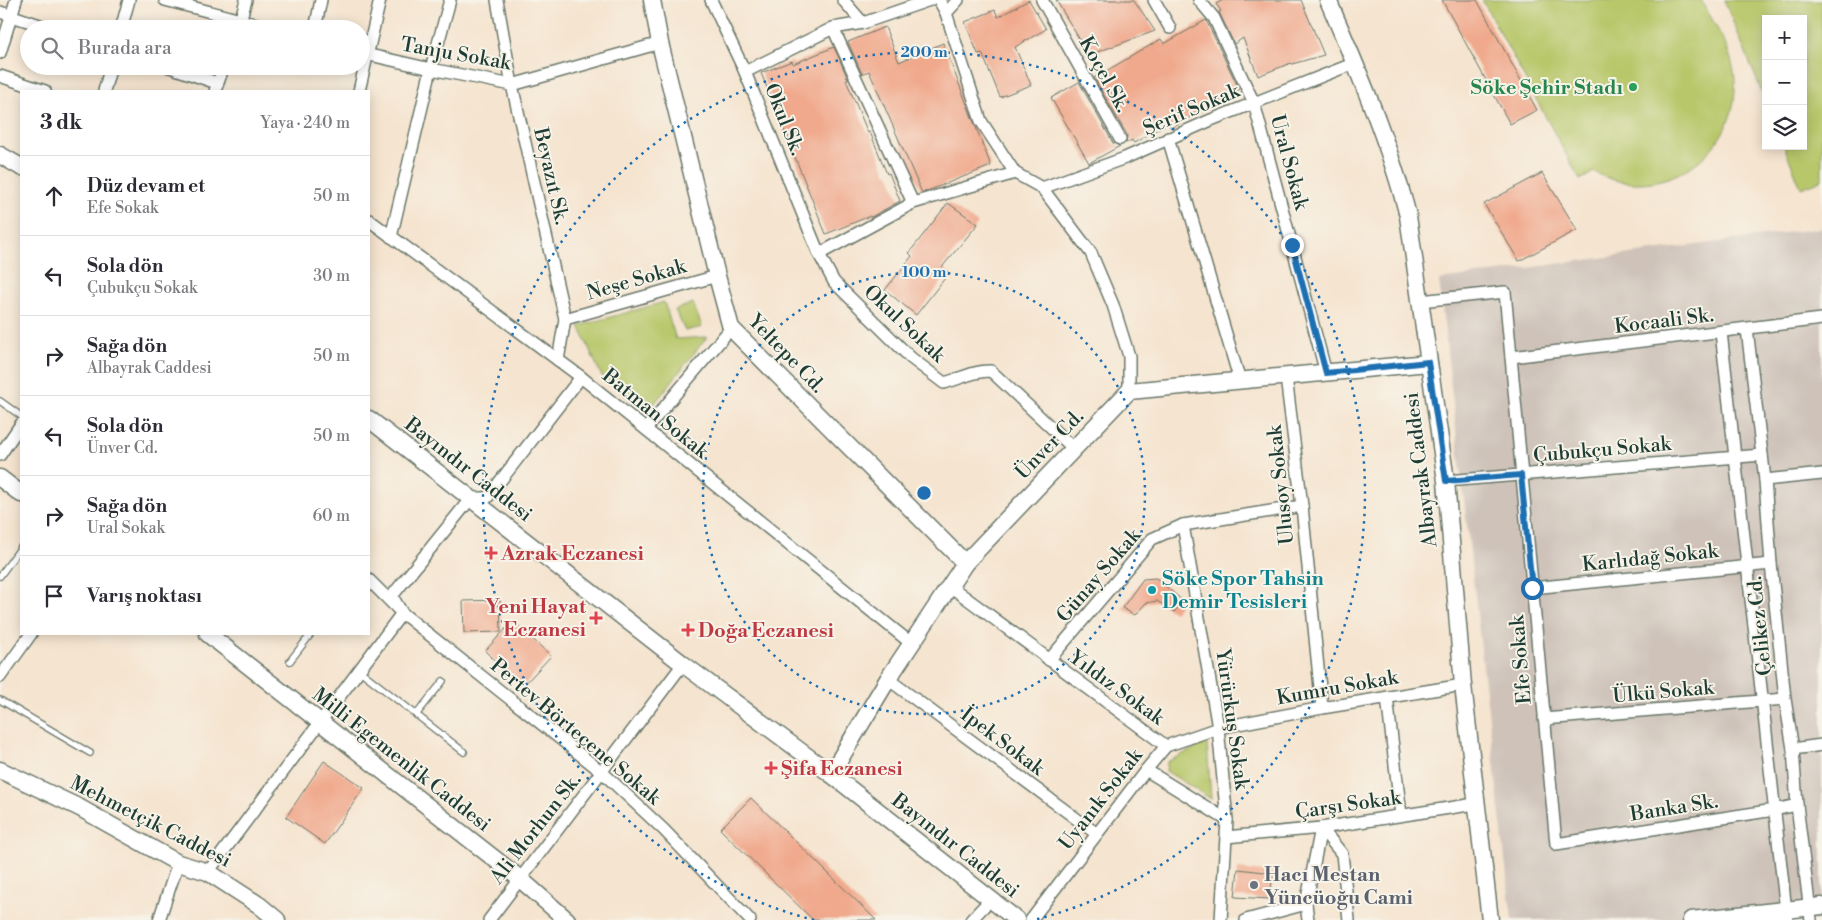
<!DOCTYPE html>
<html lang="tr">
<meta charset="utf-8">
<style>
body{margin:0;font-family:"Libre Bodoni",serif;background:#f7f7f7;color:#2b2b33}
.controls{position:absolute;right:15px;top:15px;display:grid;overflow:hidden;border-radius:0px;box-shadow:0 2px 12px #0003}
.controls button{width:45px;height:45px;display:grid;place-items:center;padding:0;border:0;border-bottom:1px solid #e1e1e2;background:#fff;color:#2b2b33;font:25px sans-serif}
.stop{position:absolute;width:15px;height:15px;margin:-11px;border:4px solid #1f6fb2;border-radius:50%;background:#fff}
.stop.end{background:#1f6fb2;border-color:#fff;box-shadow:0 1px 5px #0008}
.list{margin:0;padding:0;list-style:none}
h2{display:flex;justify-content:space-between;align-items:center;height:65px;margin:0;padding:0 20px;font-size:21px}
h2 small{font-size:16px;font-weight:400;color:#7c7c81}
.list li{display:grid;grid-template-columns:32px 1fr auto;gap:15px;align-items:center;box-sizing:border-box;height:80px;padding:0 20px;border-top:1px solid #e1e1e2}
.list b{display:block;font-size:19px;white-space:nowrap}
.list p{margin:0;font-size:16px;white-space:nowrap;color:#7c7c81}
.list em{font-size:16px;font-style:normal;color:#7c7c81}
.icon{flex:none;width:28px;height:28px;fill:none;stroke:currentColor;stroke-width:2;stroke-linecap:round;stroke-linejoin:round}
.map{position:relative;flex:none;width:1822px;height:920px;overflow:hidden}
.search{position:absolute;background:#fff;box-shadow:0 2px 12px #0003;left:20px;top:20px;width:350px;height:55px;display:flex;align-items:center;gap:12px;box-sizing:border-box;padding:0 18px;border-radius:28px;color:#7c7c81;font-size:19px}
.panel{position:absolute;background:#fff;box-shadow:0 2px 12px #0003;left:20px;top:90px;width:350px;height:545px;border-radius:0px}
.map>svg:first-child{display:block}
.industrial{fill:#cec2b9}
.green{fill:#b8c76a;stroke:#6c824f}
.building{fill:#f0a98c}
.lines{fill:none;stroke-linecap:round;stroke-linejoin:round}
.lane-casing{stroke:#6a776a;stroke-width:8}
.street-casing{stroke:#6a776a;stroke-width:14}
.secondary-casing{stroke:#6a776a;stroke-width:19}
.lane{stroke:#fff;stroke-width:5.5}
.street{stroke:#fff;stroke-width:11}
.secondary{stroke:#fff;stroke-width:16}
.route{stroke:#1f6fb2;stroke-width:6}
.ring{fill:none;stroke:#1f6fb2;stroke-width:2.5;stroke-dasharray:2.5 5}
.leisure-dot{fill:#2e9e5b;stroke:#f7f3e8;stroke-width:2}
.health-dot{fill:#e0444e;stroke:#f7f3e8;stroke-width:2}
.culture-dot{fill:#0f9aa8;stroke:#f7f3e8;stroke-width:2}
.worship-dot{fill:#6b7280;stroke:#f7f3e8;stroke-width:2}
.labels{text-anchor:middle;stroke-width:4;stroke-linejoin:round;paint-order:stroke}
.street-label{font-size:20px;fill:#1f3d34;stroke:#f7f3e8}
.leisure-label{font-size:20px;font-weight:bold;fill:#27864d;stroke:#f7f3e8;text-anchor:end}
.health-label{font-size:20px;font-weight:bold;fill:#be3a42;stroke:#f7f3e8;text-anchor:start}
.culture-label{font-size:20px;font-weight:bold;fill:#0d838f;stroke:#f7f3e8;text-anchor:start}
.worship-label{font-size:20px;font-weight:bold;fill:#5b616d;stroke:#f7f3e8;text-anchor:start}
.centre{fill:#1f6fb2;stroke:#f7f3e8;stroke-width:2.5}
.ring-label{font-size:15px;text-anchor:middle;font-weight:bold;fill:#1f6fb2;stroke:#f7f3e8;stroke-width:4;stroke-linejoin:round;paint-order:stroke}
</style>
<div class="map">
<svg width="1822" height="920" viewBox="0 0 1822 920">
<rect width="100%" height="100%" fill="#f7f3e8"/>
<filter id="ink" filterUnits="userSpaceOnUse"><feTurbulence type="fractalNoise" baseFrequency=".02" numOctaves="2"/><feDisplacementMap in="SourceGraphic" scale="10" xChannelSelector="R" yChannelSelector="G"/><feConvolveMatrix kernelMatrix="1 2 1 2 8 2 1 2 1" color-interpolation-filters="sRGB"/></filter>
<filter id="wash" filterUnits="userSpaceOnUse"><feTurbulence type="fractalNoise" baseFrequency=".0096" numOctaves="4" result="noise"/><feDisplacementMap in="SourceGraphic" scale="20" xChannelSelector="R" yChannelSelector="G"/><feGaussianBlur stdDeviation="1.12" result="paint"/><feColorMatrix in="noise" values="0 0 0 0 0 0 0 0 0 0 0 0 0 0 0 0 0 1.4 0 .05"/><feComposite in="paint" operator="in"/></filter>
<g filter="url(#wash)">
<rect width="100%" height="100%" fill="#f5e4cf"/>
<!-- industrial -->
<path class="industrial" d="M1822,228V920H1512L1439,280Z"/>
<!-- green -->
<g class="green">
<path d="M1482,0H1701C1715,25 1733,51 1735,80C1739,143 1680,194 1618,181C1610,179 1602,176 1594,172L1580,180Z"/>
<path d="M1724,0H1822V180L1801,188L1784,146H1803V19H1766V102Z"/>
<path d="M664,302L676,339L707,337L647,413L601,375L579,326Z"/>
<path d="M693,303L702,327L685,331L675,310Z"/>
<path d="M1207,742L1211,799L1166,771L1167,762Z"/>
</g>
<g id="blocks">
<!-- building -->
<g class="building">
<path d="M1029,0L1046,29L1015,47L1031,85L1000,97L982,53L978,54L965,22L995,10L998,17Z"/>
<path d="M1056,0H1134L1155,31L1089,55Z"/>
<path d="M1223,0H1301L1324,55L1292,64L1291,63L1258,76L1243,38L1234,44L1219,12L1221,11L1216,4Z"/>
<path d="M1442,0H1477L1537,110L1510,124Z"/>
<path d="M1206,20L1239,89L1171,128L1168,123L1134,143L1132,140L1126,143L1127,135L1094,78L1161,39L1164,44Z"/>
<path d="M885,27L899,62L943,43L991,166L922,193L869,71L862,74L848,42Z"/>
<path d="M834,47L848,79L846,80L868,133L870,132L887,174L889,173L900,201L871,217L870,216L826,234L761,73L792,61L793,64Z"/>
<path d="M1079,82L1113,143L1120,146L1089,163L1051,98Z"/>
<path d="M1542,173L1577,230L1519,261L1484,204Z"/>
<path d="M948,203L978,224L942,267L949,273L916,315L885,290L912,256L909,253Z"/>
<path d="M1156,578L1183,601L1174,612L1157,601L1146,603L1135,615L1122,608L1143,579Z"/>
<path d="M500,600L501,632L464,633L463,601Z"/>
<path d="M513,621L551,656L522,687L485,651Z"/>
<path d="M324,761L364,788L325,844L286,817Z"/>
<path d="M751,798L827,872L876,920H813L720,829Z"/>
<path d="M1238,869L1273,873L1270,899L1235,897Z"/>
</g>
</g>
</g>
<g filter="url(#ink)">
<use href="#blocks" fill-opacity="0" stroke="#6a776a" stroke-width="1"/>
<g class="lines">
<!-- lane casing -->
<g class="lane-casing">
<g id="lane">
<path d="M0,401L21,416"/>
<path d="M0,576L21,547"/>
<path d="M290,661L311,634"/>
<path d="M359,670L464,752"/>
<path d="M0,700L90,753"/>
<path d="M416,715L443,681"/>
</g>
</g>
<!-- street casing -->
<g class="street-casing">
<g id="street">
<path d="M165,0L275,29"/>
<path d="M497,0L512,85L565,319L558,360"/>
<path d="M711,0L745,72L819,254L834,282L911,358L944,383C960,379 975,370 991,371L1073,448"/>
<path d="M843,0L863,23"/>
<path d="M939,0L946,13L981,121L1015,173L1042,188L1091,253L1113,305L1129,356V391"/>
<path d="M1042,0L1120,139"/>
<path d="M1154,0L1170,28"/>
<path d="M1199,0L1214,18L1254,103L1326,373"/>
<path d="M0,12L52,29"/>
<path d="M946,13L958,0"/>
<path d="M833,28L913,203"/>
<path d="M121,29L129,0"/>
<path d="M238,29L246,0"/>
<path d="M315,29L321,0"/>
<path d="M0,53L16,0"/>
<path d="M361,53L431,69L512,85L660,43"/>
<path d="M167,66L217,83"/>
<path d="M745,72L833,28L863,23L930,0"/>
<path d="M0,76L45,91"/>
<path d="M104,91L111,66"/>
<path d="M215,91L224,66"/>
<path d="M359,91L380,0"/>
<path d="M1168,138L1240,381"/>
<path d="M1042,188L1125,158L1211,120L1355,63"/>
<path d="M369,220L581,377L912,644"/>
<path d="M391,237L431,69L450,0"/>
<path d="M819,254L913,203L1015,173"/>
<path d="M1420,301L1505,292L1556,844L1774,810L1797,805"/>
<path d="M565,319L717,276"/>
<path d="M1747,329L1765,480L1771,564L1785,699L1793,749L1797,805L1811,920"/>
<path d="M1721,332L1787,920"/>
<path d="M1511,357L1822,319"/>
<path d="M1286,377L1302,506L1322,708"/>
<path d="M646,429L731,328"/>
<path d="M0,455L21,424"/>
<path d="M1765,480L1822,474"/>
<path d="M1446,481L1762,455"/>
<path d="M1183,525L1218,728L1227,820L1221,920"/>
<path d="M369,580L402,613L602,772L664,830L750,920"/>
<path d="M950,586L1166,746"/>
<path d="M1532,588L1771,564"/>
<path d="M1049,660L1152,539L1183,525L1302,506"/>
<path d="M0,677L31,634"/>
<path d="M888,679L1097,834"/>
<path d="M1387,697L1401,815"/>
<path d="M1544,719L1785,699"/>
<path d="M1793,749L1822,745"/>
<path d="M1146,770L1227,820"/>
<path d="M1321,828L1342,854L1349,920"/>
<path d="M1226,837L1321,828L1475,804"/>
<path d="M208,872L402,613L392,596L471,498H487L581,377"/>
<path d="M159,920L178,863"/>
<path d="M489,920L683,664"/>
<path d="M971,920L990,900"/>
<path d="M1031,920L1146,770L1166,746L1218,728L1322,708L1463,685"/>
<path d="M1246,920L1306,904"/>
<path d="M1308,920L1306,904L1321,828"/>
</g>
</g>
<!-- secondary casing -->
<g class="secondary-casing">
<g id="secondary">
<path d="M652,0L660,43L717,276L731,328L965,563"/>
<path d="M1328,0C1358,70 1389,142 1408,216L1446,481L1463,685L1490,920"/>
<path d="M0,155L21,167"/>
<path d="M369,419L683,664L831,774L1017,920"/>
<path d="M0,478L21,494"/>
<path d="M208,634L519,878L567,920"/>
<path d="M0,770L80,808L178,863L208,872L259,905L277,920"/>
<path d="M831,774L888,679L965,563L1129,391L1428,363"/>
<path d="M1691,920L1822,906"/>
</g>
</g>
<!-- lane -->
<use href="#lane" class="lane"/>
<!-- street -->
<use href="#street" class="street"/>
<!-- secondary -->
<use href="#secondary" class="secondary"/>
</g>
</g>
<g class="lines" filter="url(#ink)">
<!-- route -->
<path class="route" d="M1292,245L1326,373L1428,362L1446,481L1521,475L1532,588"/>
</g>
<!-- distance rings -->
<g class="ring">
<circle cx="924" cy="493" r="221"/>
<path d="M814 920A441 441 0 1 1 1034 920"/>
</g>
<!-- markers -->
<circle class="leisure-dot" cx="1633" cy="87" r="5"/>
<g class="health-dot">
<path d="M488.5 545.5h5v5h5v5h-5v5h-5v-5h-5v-5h5z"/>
<path d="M593.5 610.5h5v5h5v5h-5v5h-5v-5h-5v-5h5z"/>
<path d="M685.5 622.5h5v5h5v5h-5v5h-5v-5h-5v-5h5z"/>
<path d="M768.5 760.5h5v5h5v5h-5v5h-5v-5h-5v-5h5z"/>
</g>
<circle class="culture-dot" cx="1152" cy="590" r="5"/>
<circle class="worship-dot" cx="1254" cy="885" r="5"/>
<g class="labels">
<!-- street labels -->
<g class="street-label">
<text transform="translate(456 53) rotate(10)" y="7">Tanju Sokak</text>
<text transform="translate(1105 74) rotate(61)" y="7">Koçel Sk.</text>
<text transform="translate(1191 109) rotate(-23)" y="7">Şerif Sokak</text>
<text transform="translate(785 119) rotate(68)" y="7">Okul Sk.</text>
<text transform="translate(1290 162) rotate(75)" y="7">Ural Sokak</text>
<text transform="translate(552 176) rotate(77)" y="7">Beyazıt Sk.</text>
<text transform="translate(636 279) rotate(-16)" y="7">Neşe Sokak</text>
<text transform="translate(1664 320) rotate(-7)" y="7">Kocaali Sk.</text>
<text transform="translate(905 323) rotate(43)" y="7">Okul Sokak</text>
<text transform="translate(787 353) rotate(46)" y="7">Yeltepe Cd.</text>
<text transform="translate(656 413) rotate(39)" y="7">Batman Sokak</text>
<text transform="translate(1049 444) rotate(-46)" y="7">Ünver Cd.</text>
<text transform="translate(1602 449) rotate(-5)" y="7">Çubukçu Sokak</text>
<text transform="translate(469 469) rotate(38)" y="7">Bayındır Caddesi</text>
<text transform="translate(1420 470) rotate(-97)" y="7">Albayrak Caddesi</text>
<text transform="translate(1280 485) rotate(-96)" y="7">Ulusoy Sokak</text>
<text transform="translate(1650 557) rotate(-6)" y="7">Karlıdağ Sokak</text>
<text transform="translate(1098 575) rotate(-49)" y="7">Günay Sokak</text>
<text transform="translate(1759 626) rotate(-96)" y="7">Çelikez Cd.</text>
<text transform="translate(1520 660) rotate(-95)" y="7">Efe Sokak</text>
<text transform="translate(1117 687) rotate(36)" y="7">Yıldız Sokak</text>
<text transform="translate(1337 687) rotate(-10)" y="7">Kumru Sokak</text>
<text transform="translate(1663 691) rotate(-5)" y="7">Ülkü Sokak</text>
<text transform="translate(1233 719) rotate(82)" y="7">Yürürkuş Sokak</text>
<text transform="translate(576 731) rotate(40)" y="7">Pertev Börteçene Sokak</text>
<text transform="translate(1003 741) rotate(37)" y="7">İpek Sokak</text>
<text transform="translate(402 759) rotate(38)" y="7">Milli Egemenlik Caddesi</text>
<text transform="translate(1100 799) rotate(-52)" y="7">Uyanık Sokak</text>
<text transform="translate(1348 804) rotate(-8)" y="7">Çarşı Sokak</text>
<text transform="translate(1674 807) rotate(-9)" y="7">Banka Sk.</text>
<text transform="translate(151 821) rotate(27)" y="7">Mehmetçik Caddesi</text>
<text transform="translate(535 828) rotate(-52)" y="7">Ali Morhun Sk.</text>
<text transform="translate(956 845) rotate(38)" y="7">Bayındır Caddesi</text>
</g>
<!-- leisure labels -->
<g class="leisure-label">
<text x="1623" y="94">Söke Şehir Stadı</text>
</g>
<!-- health labels -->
<g class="health-label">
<text x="501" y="560">Azrak Eczanesi</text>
<text x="586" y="613" text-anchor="end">Yeni Hayat<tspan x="586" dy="23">Eczanesi</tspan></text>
<text x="698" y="637">Doğa Eczanesi</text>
<text x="781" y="775">Şifa Eczanesi</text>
</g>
<!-- culture labels -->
<g class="culture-label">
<text x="1162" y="585">Söke Spor Tahsin<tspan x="1162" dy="23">Demir Tesisleri</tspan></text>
</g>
<!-- worship labels -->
<g class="worship-label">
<text x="1264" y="881">Hacı Mestan<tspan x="1264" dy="23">Yüncüoğu Cami</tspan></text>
</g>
</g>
<circle cx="924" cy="493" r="8" class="centre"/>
<g class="ring-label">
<text x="924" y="57">200 m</text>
<text x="924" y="277">100 m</text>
</g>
</svg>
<div class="controls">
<button>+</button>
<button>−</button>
<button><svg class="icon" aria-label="layers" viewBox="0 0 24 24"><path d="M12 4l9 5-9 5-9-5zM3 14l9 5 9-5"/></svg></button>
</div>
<div class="stop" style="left:1532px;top:588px"></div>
<div class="stop end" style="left:1292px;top:245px"></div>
<div class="search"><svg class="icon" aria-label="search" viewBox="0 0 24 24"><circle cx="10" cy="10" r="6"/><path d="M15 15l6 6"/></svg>Burada ara</div>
<section class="panel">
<h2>3 dk<small>Yaya · 240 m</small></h2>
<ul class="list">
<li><svg class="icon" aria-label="ahead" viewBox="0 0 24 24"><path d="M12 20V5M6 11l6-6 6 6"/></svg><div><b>Düz devam et</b><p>Efe Sokak</p></div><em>50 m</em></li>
<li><svg class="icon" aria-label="left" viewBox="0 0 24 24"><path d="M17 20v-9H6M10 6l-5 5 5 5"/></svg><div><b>Sola dön</b><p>Çubukçu Sokak</p></div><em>30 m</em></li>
<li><svg class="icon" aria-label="right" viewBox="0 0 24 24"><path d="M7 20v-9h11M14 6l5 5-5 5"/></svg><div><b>Sağa dön</b><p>Albayrak Caddesi</p></div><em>50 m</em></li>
<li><svg class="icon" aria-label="left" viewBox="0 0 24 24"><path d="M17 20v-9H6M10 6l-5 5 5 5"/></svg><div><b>Sola dön</b><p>Ünver Cd.</p></div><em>50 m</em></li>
<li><svg class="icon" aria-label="right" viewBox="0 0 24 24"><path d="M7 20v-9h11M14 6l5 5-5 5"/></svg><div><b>Sağa dön</b><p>Ural Sokak</p></div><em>60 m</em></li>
<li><svg class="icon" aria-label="arrive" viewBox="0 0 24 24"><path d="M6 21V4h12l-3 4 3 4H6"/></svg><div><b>Varış noktası</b></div></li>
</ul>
</section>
</div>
